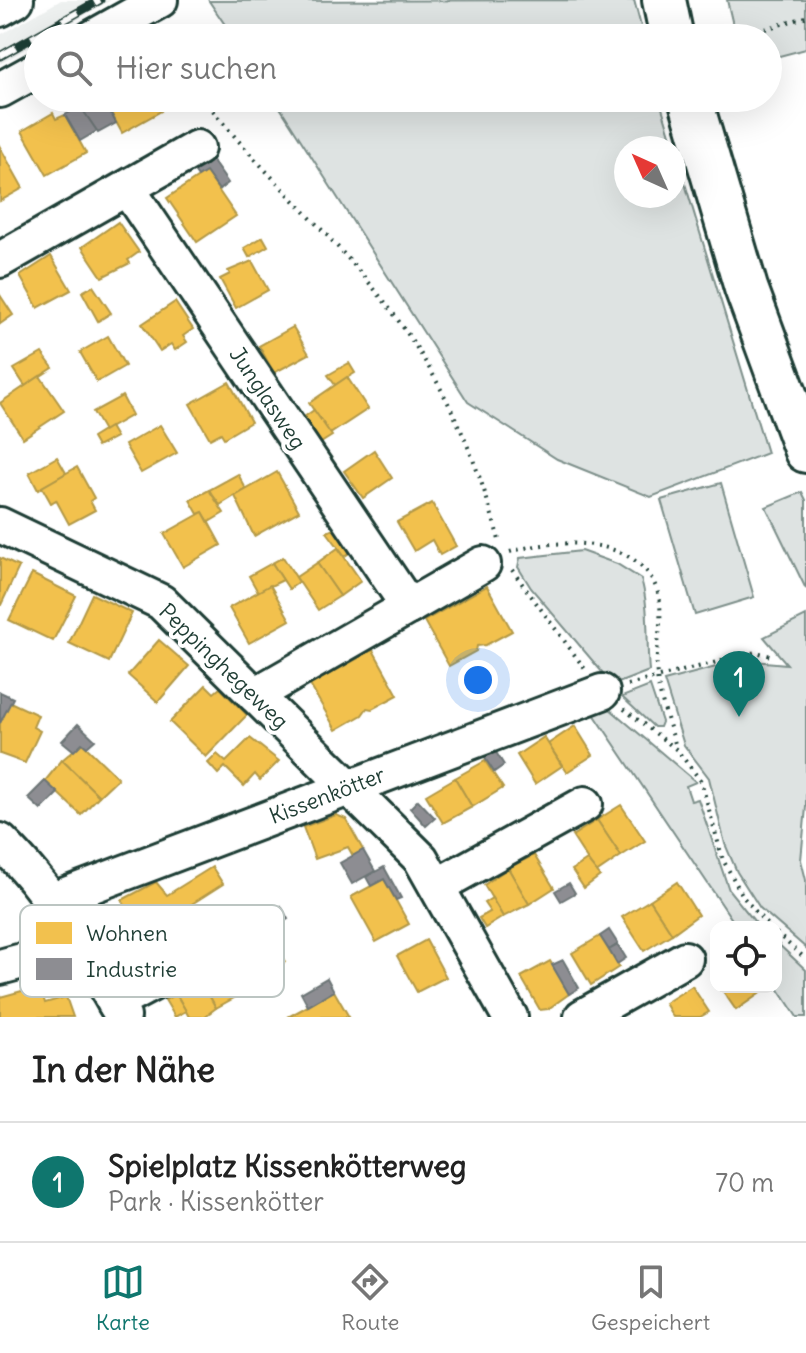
<!DOCTYPE html>
<html lang="de">
<meta charset="utf-8">
<style>
body{margin:0;font-family:Delius,sans-serif;background:#f2f2f2;color:#222}
.controls{position:absolute;right:24px;bottom:24px;display:grid;overflow:hidden;border-radius:16px;box-shadow:0 8px 32px #0002}
.controls button{width:72px;height:72px;display:grid;place-items:center;padding:0;border:0;border-bottom:2px solid #e0e0e0;background:#fff;color:#222;font:40px sans-serif}
.compass{position:absolute;left:614px;top:136px;width:72px;height:72px;border-radius:50%;background:#fff;box-shadow:0 8px 32px #0002;rotate:315deg}
.you{position:absolute;left:478px;top:680px;width:28px;height:28px;margin:-20px;border:6px solid #fff;border-radius:50%;background:#1a73e8;box-shadow:0 0 0 12px #1a73e833}
.badge{display:grid;place-items:center;width:52px;height:52px;border-radius:50%;background:#0f766e;color:#fff;font-size:26px;font-weight:700}
.pin{position:absolute;translate:-50% -66px;filter:drop-shadow(0 2px 4px #0008)}
.pin::after{content:'';position:absolute;top:42px;width:28px;height:24px;background:inherit;clip-path:polygon(0 0,100% 0,50% 100%)}
.list{margin:0;padding:0;list-style:none}
h2{display:flex;justify-content:space-between;align-items:center;height:104px;margin:0;padding:0 32px;font-size:34px}
h2 small{font-size:26px;font-weight:400;color:#767676}
.list li{display:grid;grid-template-columns:52px 1fr auto;gap:24px;align-items:center;box-sizing:border-box;height:120px;padding:0 32px;border-top:2px solid #e0e0e0}
.list b{display:block;font-size:30px;white-space:nowrap}
.list p{margin:0;font-size:26px;white-space:nowrap;color:#767676}
.list em{font-size:26px;font-style:normal;color:#767676}
.icon{flex:none;width:44px;height:44px;fill:none;stroke:currentColor;stroke-width:2;stroke-linecap:round;stroke-linejoin:round}
.map{position:relative;flex:none;width:806px;height:1017px;overflow:hidden}
.search{position:absolute;background:#fff;box-shadow:0 8px 32px #0002;left:24px;right:24px;top:24px;height:88px;display:flex;align-items:center;gap:20px;box-sizing:border-box;padding:0 28px;border-radius:44px;color:#767676;font-size:30px}
.sheet{height:224px;background:#fff}
nav{display:flex;justify-content:space-around;align-items:center;box-sizing:border-box;height:112px;border-top:2px solid #e0e0e0;background:#fff;font-size:22px;color:#767676}
nav a{display:grid;justify-items:center;gap:4px}
nav .on{color:#0f766e}
.map>svg:first-child{display:block}
.built{fill:#eef1f0}
.green{fill:#dee3e2;stroke:#7e908b;stroke-width:2;fill-rule:evenodd}
.homes{fill:#f2c14e;stroke:#b39946;stroke-width:2}
.industry{fill:#8d8d92;stroke:#6c7576;stroke-width:2}
.lines{fill:none;stroke-linecap:round;stroke-linejoin:round}
.minor-casing{stroke:#1f3d34;stroke-width:40}
.major-casing{stroke:#1f3d34;stroke-width:48}
.path{stroke:#1f3d34;stroke-width:4;stroke-dasharray:2 6;stroke-linecap:butt}
.minor{stroke:#fff;stroke-width:34}
.major{stroke:#fff;stroke-width:42}
.rail-casing{stroke:#1f3d34;stroke-width:9}
.rail{stroke:#fff;stroke-width:6;stroke-dasharray:18;stroke-linecap:butt}
.labels{text-anchor:middle;stroke-width:8;stroke-linejoin:round;paint-order:stroke}
.street-label{font-size:22px;fill:#1f3d34;stroke:#fff}
.key{fill:#fff;stroke:#bcc5c2;stroke-width:2}
.key-label{font-size:22px;fill:#1f3d34}
</style>
<div class="map">
<svg width="806" height="1017" viewBox="0 0 806 1017">
<rect width="100%" height="100%" fill="#fff"/>
<filter id="ink" filterUnits="userSpaceOnUse"><feTurbulence type="fractalNoise" baseFrequency=".0125" numOctaves="2"/><feDisplacementMap in="SourceGraphic" scale="16" xChannelSelector="R" yChannelSelector="G"/><feConvolveMatrix kernelMatrix="1 2 1 2 8 2 1 2 1" color-interpolation-filters="sRGB"/></filter>
<g filter="url(#ink)">
<!-- built -->
<path class="built" d="M61,0H111L45,38H38V42L0,64V35Z"/>
<!-- green -->
<g class="green">
<path d="M634,0L644,38H234L209,1Z"/>
<path d="M727,0H806V49L768,59V38H736Z"/>
<path d="M274,98H659L767,453L651,497L557,459L468,402ZM626,148H674V196H626Z"/>
<path d="M721,483L754,597L695,615L661,500Z"/>
<path d="M802,492L806,500V589L766,507Z"/>
<path d="M581,551L617,564L641,579C650,609 646,640 649,671L613,685L531,588L518,567L520,558Z"/>
<path d="M806,616V807L801,860L806,880V948L760,908L737,872L725,844L709,778L684,745L664,681L742,660L787,664L764,637Z"/>
<path d="M650,686L662,722L660,727H654L622,697Z"/>
<path d="M603,703L696,782L686,786L691,801L698,799L729,890L759,927H737L590,708Z"/>
<path d="M776,942L806,970V1017H797L776,985Z"/>
</g>
<!-- homes -->
<g class="homes">
<path d="M103,98H154L161,111L122,133Z"/>
<path d="M53,113L56,119L65,115L86,153L47,175L22,131Z"/>
<path d="M0,147L23,188L0,201Z"/>
<path d="M206,172L236,216L197,242L167,198Z"/>
<path d="M118,222L139,252L128,260L130,263L102,277L82,247Z"/>
<path d="M263,237L268,246L249,257L244,248Z"/>
<path d="M51,256L71,290L38,308L20,276Z"/>
<path d="M252,261L268,290L236,308L220,279L230,274L228,271Z"/>
<path d="M93,286L111,313L98,321L82,292Z"/>
<path d="M0,295L13,315L0,324Z"/>
<path d="M175,302L193,329L183,336L187,342L175,350L171,344L160,351L142,324Z"/>
<path d="M293,327L309,354L274,373L259,346Z"/>
<path d="M108,336L125,366L97,382L80,352Z"/>
<path d="M42,353L53,368L25,386L14,369Z"/>
<path d="M349,363L355,373L335,385L328,375Z"/>
<path d="M40,376L64,411L23,438L0,403Z"/>
<path d="M347,377L368,409L330,434L309,403Z"/>
<path d="M229,382L251,422L224,438L221,433L210,439L190,404Z"/>
<path d="M122,396L132,415L104,431L93,412Z"/>
<path d="M314,410L332,436L321,443L304,417Z"/>
<path d="M160,425L177,453L141,473L125,445Z"/>
<path d="M110,427L116,437L97,447L92,438Z"/>
<path d="M374,450L392,478L363,498L344,471Z"/>
<path d="M57,457L66,473L38,490L29,473Z"/>
<path d="M77,467L94,498L90,501L95,510L69,524L56,500L51,503L42,487Z"/>
<path d="M277,472L299,511L254,536L235,496Z"/>
<path d="M238,474L246,489L220,505L209,490Z"/>
<path d="M209,490L224,513L209,522L203,512L198,514L190,500Z"/>
<path d="M432,503L456,546L440,555L432,540L414,551L397,522Z"/>
<path d="M203,512L221,545L183,567L164,534Z"/>
<path d="M338,527L354,550L345,556L327,532Z"/>
<path d="M338,548L361,581L340,596L317,563Z"/>
<path d="M283,557L299,582L289,589L272,563Z"/>
<path d="M0,558L19,567L1,605H0Z"/>
<path d="M272,563L283,580L258,592L249,576Z"/>
<path d="M317,563L340,596L318,610L296,577Z"/>
<path d="M32,574L76,596L53,641L9,620Z"/>
<path d="M270,585L290,620L249,643L229,608Z"/>
<path d="M487,586L512,631L486,645L477,646L476,651L449,666L424,621Z"/>
<path d="M92,594L132,613L109,662L69,643Z"/>
<path d="M159,640L189,666L158,702L128,675Z"/>
<path d="M373,650L398,695L372,709L367,708L362,715L336,730L310,685Z"/>
<path d="M206,685L214,693L220,688L247,715L206,757L170,722Z"/>
<path d="M10,702L38,715L33,727L40,731L25,763L0,754V723Z"/>
<path d="M575,726L593,755L567,772L548,744Z"/>
<path d="M544,737L562,766L535,784L517,755Z"/>
<path d="M250,738L279,761L260,780L255,774L244,786L225,767L218,774L208,763L217,754L226,762Z"/>
<path d="M82,743L118,778L99,796L62,760Z"/>
<path d="M62,760L99,796L81,815L45,781Z"/>
<path d="M485,761L503,788L472,807L455,778Z"/>
<path d="M455,778L472,807L443,823L426,795Z"/>
<path d="M621,805L645,841L621,856L597,820Z"/>
<path d="M336,815L346,819L363,850L353,856L348,847L315,859L303,827Z"/>
<path d="M597,820L621,856L596,873L572,836Z"/>
<path d="M534,855L554,888L529,904L508,868Z"/>
<path d="M587,860L600,876L584,888L572,870Z"/>
<path d="M212,867L223,884L173,916L183,933L163,945L148,918L136,925L122,900L156,882L167,895Z"/>
<path d="M508,868L529,904L503,917L484,885Z"/>
<path d="M384,879L409,924L376,942L351,897Z"/>
<path d="M677,882L698,915L672,934L650,900Z"/>
<path d="M492,898L503,917L485,928L479,918L490,912L484,903Z"/>
<path d="M650,900L672,934L644,951L622,917Z"/>
<path d="M267,931L285,962L273,969L277,977L263,985L241,946Z"/>
<path d="M600,936L619,967L591,985L572,953Z"/>
<path d="M426,940L446,977L417,992L397,956Z"/>
<path d="M221,959L241,994L216,1008L197,973Z"/>
<path d="M550,961L569,994L548,1009L540,1010L521,977Z"/>
<path d="M197,973L216,1008L204,1017H189L172,986Z"/>
<path d="M40,986L45,1003L66,997L73,1017H0V997Z"/>
<path d="M692,986L709,1012L700,1017H673L665,1003Z"/>
<path d="M720,987H759L762,992L736,1010Z"/>
<path d="M334,991L349,1017H288L308,1006Z"/>
<path d="M176,994L186,1011L175,1017L165,1000Z"/>
</g>
<!-- industry -->
<g class="industry">
<path d="M95,98H103L116,123L98,133L80,106Z"/>
<path d="M80,106L97,131L80,141L65,115Z"/>
<path d="M209,156L228,183L219,190L206,172L198,177L190,166Z"/>
<path d="M0,692L13,698L0,723Z"/>
<path d="M78,724L95,740L87,747L82,743L74,751L62,741Z"/>
<path d="M492,746L504,765L494,772L481,752Z"/>
<path d="M45,781L58,793L41,810L28,798Z"/>
<path d="M418,800L435,818L426,826L410,808Z"/>
<path d="M363,850L375,871L352,884L340,863Z"/>
<path d="M384,867L401,898L396,900L384,879L371,886L366,877Z"/>
<path d="M569,883L575,893L561,901L555,891Z"/>
<path d="M281,906L288,919L260,935L253,922Z"/>
<path d="M609,930L618,944L609,950L600,936Z"/>
<path d="M618,945L626,958L617,964L609,950Z"/>
<path d="M563,960L579,988L569,994L552,965Z"/>
<path d="M327,978L334,991L308,1006L301,993Z"/>
</g>
<g class="lines">
<!-- minor casing -->
<g class="minor-casing">
<g id="minor">
<path d="M0,9L16,0"/>
<path d="M92,38L160,0"/>
<path d="M0,90L38,69"/>
<path d="M127,188L409,607"/>
<path d="M0,260L197,148"/>
<path d="M0,525L161,602L421,859L510,1017"/>
<path d="M255,695L483,564"/>
<path d="M0,841C53,892 87,954 123,1017"/>
<path d="M437,886L585,804"/>
<path d="M53,900L602,692"/>
<path d="M0,967L82,945"/>
<path d="M115,1003L245,934"/>
<path d="M582,1017L685,959"/>
</g>
</g>
<!-- major casing -->
<g class="major-casing">
<g id="major">
<path d="M664,0L672,38"/>
<path d="M690,98L746,288L806,451"/>
</g>
</g>
<!-- path -->
<g class="path">
<path d="M765,29L806,17"/>
<path d="M203,98C260,172 333,234 390,309C444,382 475,452 499,540"/>
<path d="M510,552C555,538 638,535 657,590C666,615 654,649 657,676C659,699 670,725 676,747"/>
<path d="M512,570L585,669"/>
<path d="M628,685L756,652L771,656"/>
<path d="M624,709L677,750L701,781L723,860L744,898L769,927"/>
<path d="M776,933L806,959"/>
</g>
<!-- minor -->
<use href="#minor" class="minor"/>
<!-- major -->
<use href="#major" class="major"/>
<!-- rail casing -->
<g class="rail-casing">
<path id="rail" d="M0,56L100,0"/>
</g>
<!-- rail -->
<use href="#rail" class="rail"/>
</g>
</g>
<g class="labels">
<!-- street labels -->
<g class="street-label">
<text transform="translate(268 398) rotate(56)" y="8">Junglasweg</text>
<text transform="translate(224 666) rotate(44)" y="8">Peppinghegeweg</text>
<text transform="translate(327 795) rotate(-21)" y="8">Kissenkötter</text>
</g>
</g>
<!-- legend -->
<rect x="20" y="905" width="264" height="92" rx="12" class="key"/>
<rect x="36" y="922" width="36" height="22" fill="#f2c14e"/>
<rect x="36" y="958" width="36" height="22" fill="#8d8d92"/>
<g class="key-label">
<text x="86" y="941">Wohnen</text>
<text x="86" y="977">Industrie</text>
</g>
</svg>
<div class="controls">
<button><svg class="icon" aria-label="locate" viewBox="0 0 24 24"><circle cx="12" cy="12" r="6"/><path d="M12 2v4M12 18v4M2 12h4M18 12h4"/></svg></button>
</div>
<svg class="compass" viewBox="-18 -18 36 36"><path d="M0-13l5 13h-10z" fill="#e53935"/><path d="M0 13l5-13h-10z" fill="#767676"/></svg>
<div class="you"></div>
<div class="pin badge" style="left:739px;top:717px">1</div>
<div class="search"><svg class="icon" aria-label="search" viewBox="0 0 24 24"><circle cx="10" cy="10" r="6"/><path d="M15 15l6 6"/></svg>Hier suchen</div>
</div>
<section class="sheet">
<h2>In der Nähe<small></small></h2>
<ul class="list">
<li><span class="badge">1</span><div><b>Spielplatz Kissenkötterweg</b><p>Park · Kissenkötter</p></div><em>70 m</em></li>
</ul>
</section>
<nav>
<a class="on"><svg class="icon" aria-label="map" viewBox="0 0 24 24"><path d="M3 6l6-2 6 2 6-2v14l-6 2-6-2-6 2zM9 4v14M15 6v14"/></svg>Karte</a>
<a><svg class="icon" aria-label="directions" viewBox="0 0 24 24"><path d="M12 3l9 9-9 9-9-9zM9 14v-3h6M13 9l2 2-2 2"/></svg>Route</a>
<a><svg class="icon" aria-label="saved" viewBox="0 0 24 24"><path d="M7 4h10v16l-5-4-5 4z"/></svg>Gespeichert</a>
</nav>
